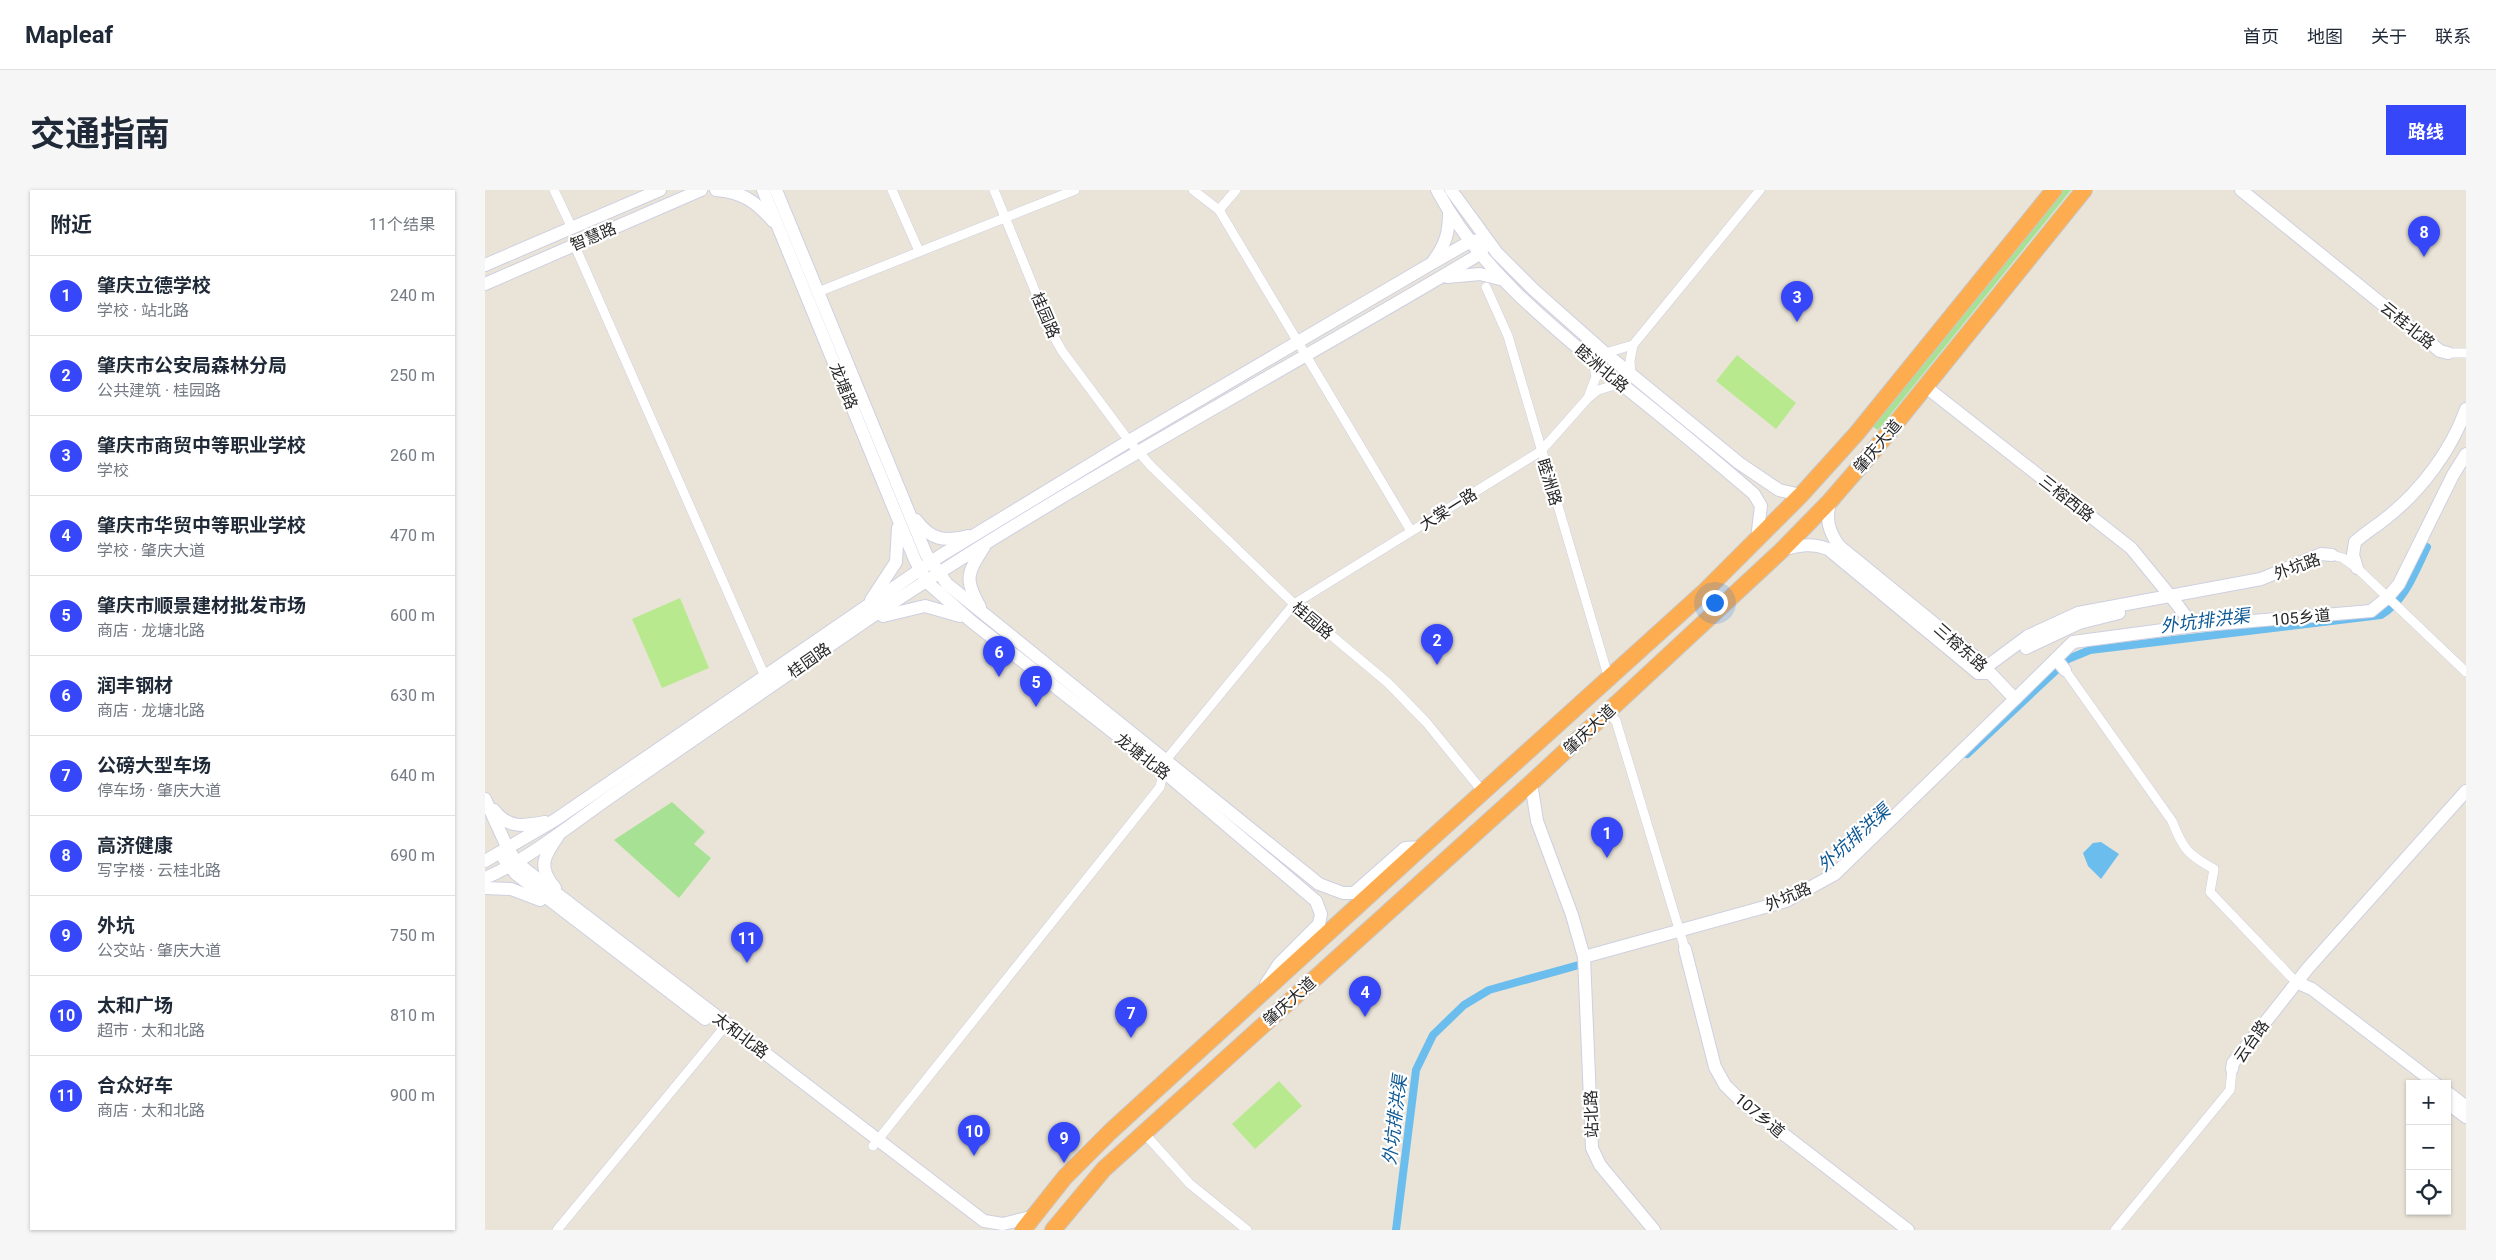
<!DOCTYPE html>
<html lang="zh">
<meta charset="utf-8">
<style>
body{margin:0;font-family:Roboto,"Noto Sans SC",sans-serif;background:#f6f6f7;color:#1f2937}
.controls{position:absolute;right:15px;bottom:15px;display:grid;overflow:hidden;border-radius:0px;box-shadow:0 1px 4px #0004}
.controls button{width:45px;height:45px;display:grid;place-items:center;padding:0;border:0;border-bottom:1px solid #e0e1e3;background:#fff;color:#1f2937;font:25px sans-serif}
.you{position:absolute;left:1229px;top:412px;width:18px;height:18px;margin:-12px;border:4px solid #fff;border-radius:50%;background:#1a73e8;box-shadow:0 0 0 8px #1a73e833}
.badge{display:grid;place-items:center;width:32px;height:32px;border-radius:50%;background:#3646f9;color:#fff;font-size:16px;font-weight:700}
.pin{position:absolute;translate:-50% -41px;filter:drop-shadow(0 1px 2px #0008)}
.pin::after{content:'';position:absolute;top:26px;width:18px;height:15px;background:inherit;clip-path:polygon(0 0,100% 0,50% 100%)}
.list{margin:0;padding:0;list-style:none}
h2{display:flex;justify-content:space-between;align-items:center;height:65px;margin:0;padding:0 20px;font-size:21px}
h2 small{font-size:16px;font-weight:400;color:#747a83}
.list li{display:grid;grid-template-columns:32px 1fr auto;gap:15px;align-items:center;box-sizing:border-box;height:80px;padding:0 20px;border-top:1px solid #e0e1e3}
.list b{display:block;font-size:19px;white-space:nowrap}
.list p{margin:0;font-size:16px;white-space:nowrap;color:#747a83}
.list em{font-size:16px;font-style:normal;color:#747a83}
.icon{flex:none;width:28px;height:28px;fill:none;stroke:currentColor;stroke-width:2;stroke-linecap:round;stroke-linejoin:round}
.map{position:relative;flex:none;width:1981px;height:1040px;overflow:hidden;border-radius:0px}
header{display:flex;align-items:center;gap:30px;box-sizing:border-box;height:70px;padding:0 25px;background:#fff;border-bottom:1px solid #e0e1e3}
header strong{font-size:24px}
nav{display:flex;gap:28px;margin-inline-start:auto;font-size:18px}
.intro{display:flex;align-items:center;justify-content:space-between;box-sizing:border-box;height:120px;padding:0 30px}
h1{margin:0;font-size:35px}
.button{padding:12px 22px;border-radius:0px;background:#3646f9;color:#fff;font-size:18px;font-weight:700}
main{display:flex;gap:30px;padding:0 30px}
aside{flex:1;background:#fff;border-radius:0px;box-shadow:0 1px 4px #0004}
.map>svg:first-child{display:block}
.green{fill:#a6e194}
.pitch{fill:#b9e98f}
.water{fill:#6abded}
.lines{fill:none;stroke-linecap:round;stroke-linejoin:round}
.canal{stroke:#6abded;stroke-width:8}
.street-casing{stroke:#cecfe1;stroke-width:10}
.secondary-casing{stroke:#cecfe1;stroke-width:14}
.highway-casing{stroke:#c7c7c7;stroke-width:18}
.street{stroke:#fff;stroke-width:9}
.secondary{stroke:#fff;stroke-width:12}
.highway{stroke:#fdad50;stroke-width:16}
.labels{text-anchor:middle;stroke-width:4.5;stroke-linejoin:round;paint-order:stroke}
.street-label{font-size:16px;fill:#272727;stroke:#fff}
.water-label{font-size:18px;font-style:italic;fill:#0d5895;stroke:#fff}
</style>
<header>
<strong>Mapleaf</strong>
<nav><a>首页</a><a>地图</a><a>关于</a><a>联系</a></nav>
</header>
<div class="intro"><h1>交通指南</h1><a class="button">路线</a></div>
<main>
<aside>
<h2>附近<small>11个结果</small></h2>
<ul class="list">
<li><span class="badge">1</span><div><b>肇庆立德学校</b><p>学校 · 站北路</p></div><em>240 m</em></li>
<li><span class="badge">2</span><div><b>肇庆市公安局森林分局</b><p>公共建筑 · 桂园路</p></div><em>250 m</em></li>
<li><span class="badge">3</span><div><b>肇庆市商贸中等职业学校</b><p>学校</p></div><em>260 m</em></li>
<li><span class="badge">4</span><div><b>肇庆市华贸中等职业学校</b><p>学校 · 肇庆大道</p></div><em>470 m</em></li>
<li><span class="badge">5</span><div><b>肇庆市顺景建材批发市场</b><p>商店 · 龙塘北路</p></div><em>600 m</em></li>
<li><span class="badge">6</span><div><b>润丰钢材</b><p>商店 · 龙塘北路</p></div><em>630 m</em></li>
<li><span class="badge">7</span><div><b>公磅大型车场</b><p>停车场 · 肇庆大道</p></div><em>640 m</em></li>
<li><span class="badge">8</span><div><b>高济健康</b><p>写字楼 · 云桂北路</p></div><em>690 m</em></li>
<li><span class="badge">9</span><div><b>外坑</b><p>公交站 · 肇庆大道</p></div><em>750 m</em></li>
<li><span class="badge">10</span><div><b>太和广场</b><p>超市 · 太和北路</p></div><em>810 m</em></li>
<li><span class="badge">11</span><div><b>合众好车</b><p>商店 · 太和北路</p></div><em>900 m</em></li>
</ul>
</aside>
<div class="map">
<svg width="1981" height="1040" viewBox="0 0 1981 1040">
<rect width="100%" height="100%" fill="#eae4d8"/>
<!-- green -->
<g class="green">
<path d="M1573,0H1586L1393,240L1384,234Z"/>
<path d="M187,612L220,642L209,654L226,668L194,708L129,650Z"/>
</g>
<!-- pitch -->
<g class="pitch">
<path d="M1252,165L1311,213L1291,239L1231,191Z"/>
<path d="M195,408L224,478L177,498L147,429Z"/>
<path d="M794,891L817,916L770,959L747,934Z"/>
</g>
<!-- water -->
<path class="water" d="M1616,652L1634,664L1616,689L1603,676L1598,663L1608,653Z"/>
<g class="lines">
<!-- canal -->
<g class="canal">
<path d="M1482,564L1583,469L1605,460L1896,425C1920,411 1930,382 1942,357"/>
<path d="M911,1040L931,880L948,845L979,815L1004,800L1101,773"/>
</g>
<!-- street casing -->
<g class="street-casing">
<g id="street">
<path d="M69,0L87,38"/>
<path d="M407,0L434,61"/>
<path d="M509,0L568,145L577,161L644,251L666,276L809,414L903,493L941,532L998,602"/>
<path d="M708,0L734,20L926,341"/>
<path d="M734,20L751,0"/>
<path d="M89,54L282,491"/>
<path d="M1001,97L1023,146L1124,489"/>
<path d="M333,102L590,0"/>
<path d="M1120,163L1148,155"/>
<path d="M1963,163H1981"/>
<path d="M1146,185L1145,171L1148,155L1275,0"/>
<path d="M1104,205L1111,187L1108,171"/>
<path d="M1847,365L1858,368L1872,378L1981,482"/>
<path d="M1580,480L1687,631C1698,659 1703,665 1729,679L1725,702L1811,792"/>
<path d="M1122,522L1131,531L1200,759"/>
<path d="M659,943L705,994L762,1040"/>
<path d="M388,956L675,597L681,570L809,414L1056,261L1103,208L1113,200L1130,195H1138"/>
<path d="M72,1040L242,834"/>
<path d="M1630,1040L1745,900L1747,879"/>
</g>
</g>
<!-- secondary casing -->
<g class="secondary-casing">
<g id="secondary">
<path d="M231,0C258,2 271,12 288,31"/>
<path d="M278,0L430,370L442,392L486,431L679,582L831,711L836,724L834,734L794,774L781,794"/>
<path d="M291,0L441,364L462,394L834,694L858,703H869L920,658L937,657"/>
<path d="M952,0C995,81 1071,140 1140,197C1184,232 1227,268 1269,304L1276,316L1272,349"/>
<path d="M966,0L1012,63L1049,100L1120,163L1254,273L1294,300L1316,305"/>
<path d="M1756,0L1955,161L1963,163"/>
<path d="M949,70C961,54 964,42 964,22"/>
<path d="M0,75L175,0"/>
<path d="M962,87L995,84L1019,90"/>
<path d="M0,94L216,0"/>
<path d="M1441,197L1646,358L1691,413L1708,436"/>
<path d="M1345,311C1341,330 1343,340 1354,356L1489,466L1530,509L1588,452L1708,436L1886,421L1903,407L1914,394L1968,285L1981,264"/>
<path d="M431,330C446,350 459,352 483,346"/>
<path d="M1298,360C1315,355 1326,353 1343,359L1493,483H1502"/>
<path d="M1872,378L1868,365L1870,352C1880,343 1890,337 1900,329C1935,302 1966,261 1981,219"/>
<path d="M386,410L411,372L413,338"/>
<path d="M495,417C479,388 482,384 499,357"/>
<path d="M398,426L440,416L475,426"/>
<path d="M1541,458L1594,433L1634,423"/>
<path d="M1571,469L1580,480"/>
<path d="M1493,483L1543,446L1593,423L1776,389L1836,364L1847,365"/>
<path d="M1046,593L1052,631L1087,725L1099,767L1107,958L1115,975L1169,1040"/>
<path d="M0,609L23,659L31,671L41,680L499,1031L518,1034L546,1027"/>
<path d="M9,620C23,639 40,636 60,632"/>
<path d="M19,669L31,684L220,829"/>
<path d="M0,671L70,630L455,366L644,251L944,75L986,51L1001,50L996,63L988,68C785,189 575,300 379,432C295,489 212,548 128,605C89,632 43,670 0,688"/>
<path d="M0,698L26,699L55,710"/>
<path d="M70,698C52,677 59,666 73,646"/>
<path d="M1200,759L1230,877L1240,895L1257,912L1423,1040"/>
<path d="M1099,767L1301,711L1350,684L1530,509"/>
<path d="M1811,792L1827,799L1951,894"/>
<path d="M1747,879L1748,873L1823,778L1981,601"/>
<path d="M1962,902L1979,915"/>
<path d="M1962,913L1981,927"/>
</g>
</g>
<!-- highway casing -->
<g class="highway-casing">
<g id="highway">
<path d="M538,1040L580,987L626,941L937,657L1219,402L1316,305L1372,243L1569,0"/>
<path d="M568,1040L619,979L1046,593L1297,360L1345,311L1390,259L1599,0"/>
</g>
</g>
<!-- street -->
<use href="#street" class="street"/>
<!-- secondary -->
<use href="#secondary" class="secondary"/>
<!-- highway -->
<use href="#highway" class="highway"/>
</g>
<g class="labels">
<!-- street labels -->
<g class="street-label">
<text transform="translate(108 46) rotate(-23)" y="6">智慧路</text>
<text transform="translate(561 125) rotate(67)" y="6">桂园路</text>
<text transform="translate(1923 135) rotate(39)" y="6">云桂北路</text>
<text transform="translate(1117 178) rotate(40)" y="6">睦洲北路</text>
<text transform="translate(359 196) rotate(68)" y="6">龙塘路</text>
<text transform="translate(1392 256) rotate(-50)" y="6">肇庆大道</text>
<text transform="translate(1065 292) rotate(73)" y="6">睦洲路</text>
<text transform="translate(1582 308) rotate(38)" y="6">三榕西路</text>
<text transform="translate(963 319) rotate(-32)" y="6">大棠一路</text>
<text transform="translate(1812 376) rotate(-20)" y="6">外坑路</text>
<text transform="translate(1816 427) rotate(-5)" y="6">105乡道</text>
<text transform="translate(828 430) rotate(40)" y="6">桂园路</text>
<text transform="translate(1476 457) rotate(41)" y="6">三榕东路</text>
<text transform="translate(324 470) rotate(-35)" y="6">桂园路</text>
<text transform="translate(1104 539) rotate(-43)" y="6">肇庆大道</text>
<text transform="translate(658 566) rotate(38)" y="6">龙塘北路</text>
<text transform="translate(1303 706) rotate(-23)" y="6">外坑路</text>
<text transform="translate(804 811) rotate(-42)" y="6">肇庆大道</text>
<text transform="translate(256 845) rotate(37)" y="6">太和北路</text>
<text transform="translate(1766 851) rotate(-55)" y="6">云台路</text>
<text transform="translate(1106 924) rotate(-92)" y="6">站北路</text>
<text transform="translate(1275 925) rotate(40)" y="6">107乡道</text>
</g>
<!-- water labels -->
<g class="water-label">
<text transform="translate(1720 431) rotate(-7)" y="6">外坑排洪渠</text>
<text transform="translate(1369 648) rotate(-42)" y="6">外坑排洪渠</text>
<text transform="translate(910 930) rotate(-83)" y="6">外坑排洪渠</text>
</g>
</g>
</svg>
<div class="controls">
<button>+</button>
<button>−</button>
<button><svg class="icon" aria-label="locate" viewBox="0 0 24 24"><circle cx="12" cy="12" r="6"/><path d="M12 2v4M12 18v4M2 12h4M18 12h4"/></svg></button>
</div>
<div class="you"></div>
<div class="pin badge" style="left:1122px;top:668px">1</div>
<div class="pin badge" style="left:952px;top:475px">2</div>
<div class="pin badge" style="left:1312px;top:132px">3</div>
<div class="pin badge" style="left:880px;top:827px">4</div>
<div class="pin badge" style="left:551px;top:517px">5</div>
<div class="pin badge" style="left:514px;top:487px">6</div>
<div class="pin badge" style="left:646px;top:848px">7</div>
<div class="pin badge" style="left:1939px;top:67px">8</div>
<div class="pin badge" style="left:579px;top:973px">9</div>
<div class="pin badge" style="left:489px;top:966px">10</div>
<div class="pin badge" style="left:262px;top:773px">11</div>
</div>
</main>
